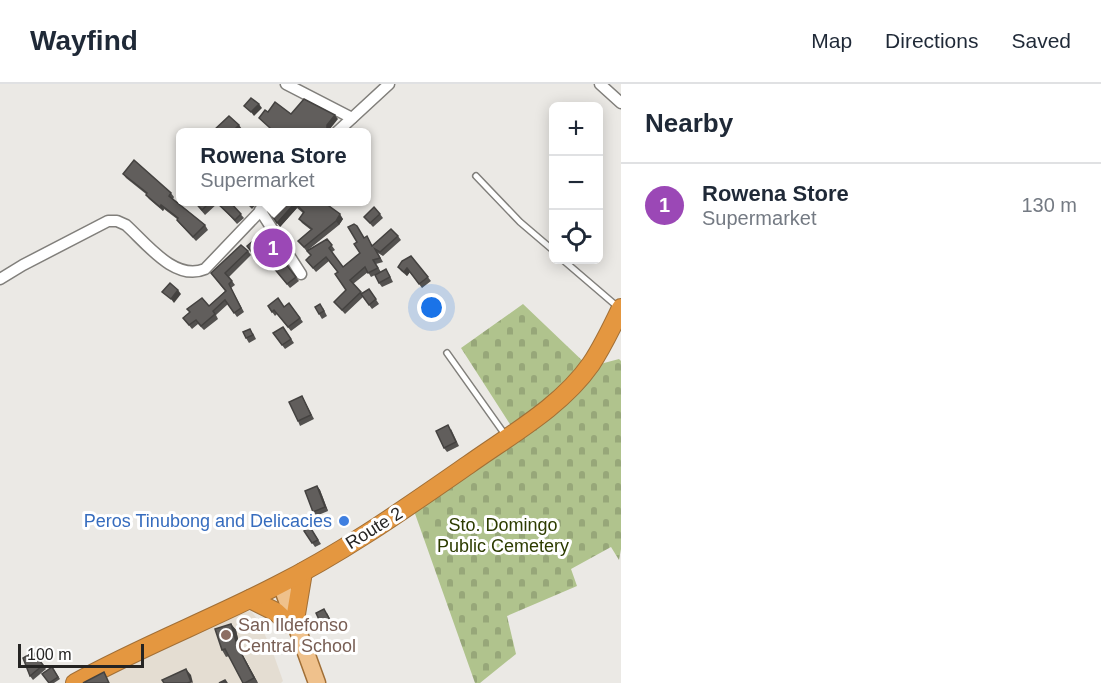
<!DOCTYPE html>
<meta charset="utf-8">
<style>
body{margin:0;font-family:Arial,sans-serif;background:#f6f6f7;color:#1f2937}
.controls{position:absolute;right:18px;top:18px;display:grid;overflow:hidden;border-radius:9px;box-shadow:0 3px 15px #0003}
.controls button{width:54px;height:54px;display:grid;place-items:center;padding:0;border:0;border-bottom:2px solid #e0e1e3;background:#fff;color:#1f2937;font:30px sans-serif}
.scale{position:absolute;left:18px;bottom:15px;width:126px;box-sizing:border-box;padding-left:6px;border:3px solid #252423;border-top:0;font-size:16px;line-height:21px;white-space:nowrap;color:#252423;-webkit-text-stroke:4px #fff;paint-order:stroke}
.you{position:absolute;left:432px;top:224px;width:21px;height:21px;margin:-15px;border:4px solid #fff;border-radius:50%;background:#1a73e8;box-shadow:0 0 0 9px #1a73e833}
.badge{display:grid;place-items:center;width:39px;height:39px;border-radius:50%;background:#9b48b6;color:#fff;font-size:20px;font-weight:700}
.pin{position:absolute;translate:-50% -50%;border:3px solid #fff;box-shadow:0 2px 6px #0006}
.popup{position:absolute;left:176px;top:44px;width:195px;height:78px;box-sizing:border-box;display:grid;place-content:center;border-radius:9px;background:#fff;filter:drop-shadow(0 2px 4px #0005);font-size:20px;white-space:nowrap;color:#747a83}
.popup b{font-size:22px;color:#1f2937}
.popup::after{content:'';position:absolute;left:50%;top:100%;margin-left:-12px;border:12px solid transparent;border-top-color:#fff}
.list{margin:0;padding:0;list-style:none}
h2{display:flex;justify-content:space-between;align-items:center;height:78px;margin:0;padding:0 24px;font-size:26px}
h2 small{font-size:20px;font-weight:400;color:#747a83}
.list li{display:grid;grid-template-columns:39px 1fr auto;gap:18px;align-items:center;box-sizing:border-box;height:84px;padding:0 24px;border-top:2px solid #e0e1e3}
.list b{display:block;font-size:22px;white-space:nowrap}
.list p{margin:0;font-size:20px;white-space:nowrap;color:#747a83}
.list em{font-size:20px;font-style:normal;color:#747a83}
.icon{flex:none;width:33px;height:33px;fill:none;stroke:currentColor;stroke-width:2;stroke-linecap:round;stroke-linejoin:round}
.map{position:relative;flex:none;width:621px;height:599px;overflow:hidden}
header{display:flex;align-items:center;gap:36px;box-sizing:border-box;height:84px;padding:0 30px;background:#fff;border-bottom:2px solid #e0e1e3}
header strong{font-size:28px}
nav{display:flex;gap:33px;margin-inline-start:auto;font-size:21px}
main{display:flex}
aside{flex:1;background:#fff}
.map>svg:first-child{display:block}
.built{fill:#e4ddd2}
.cemetery{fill:url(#cemetery-stones)}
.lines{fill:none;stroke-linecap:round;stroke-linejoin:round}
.lane-casing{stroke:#817f7b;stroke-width:8}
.street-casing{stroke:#817f7b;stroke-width:13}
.primary-casing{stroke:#a16f36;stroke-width:19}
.highway-casing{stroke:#a16f36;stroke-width:20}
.lane{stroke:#fff;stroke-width:5}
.street{stroke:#fff;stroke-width:10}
.primary{stroke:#efc18c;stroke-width:16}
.highway{stroke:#e49740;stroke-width:18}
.wall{fill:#53514f}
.shaded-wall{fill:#444240}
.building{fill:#615e5c;stroke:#444240;stroke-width:1.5}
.shop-dot{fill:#3f7fe0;stroke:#fff;stroke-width:2}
.education-dot{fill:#8d6e63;stroke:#fff;stroke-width:2}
.labels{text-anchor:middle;stroke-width:6;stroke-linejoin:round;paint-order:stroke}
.shop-label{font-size:18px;fill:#366cbe;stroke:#fff;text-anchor:end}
.park-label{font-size:18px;fill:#2d3c00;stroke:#fff}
.street-label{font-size:18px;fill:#252423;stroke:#fff}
.education-label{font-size:18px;fill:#785e54;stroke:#fff;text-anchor:start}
</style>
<header>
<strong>Wayfind</strong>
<nav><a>Map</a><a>Directions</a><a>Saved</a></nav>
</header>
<main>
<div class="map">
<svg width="621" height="599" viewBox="0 0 621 599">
<defs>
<pattern id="cemetery-stones" width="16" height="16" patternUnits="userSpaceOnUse" patternTransform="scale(1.5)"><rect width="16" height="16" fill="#b0c38d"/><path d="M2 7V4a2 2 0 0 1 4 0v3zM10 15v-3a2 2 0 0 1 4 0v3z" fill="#97a779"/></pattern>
</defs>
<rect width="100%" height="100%" fill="#ebe9e5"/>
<!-- built -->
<path class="built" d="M251,527L258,536L272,566L283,597L281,599H92L227,532Z"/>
<!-- cemetery -->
<path class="cemetery" d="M523,220L589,283L619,275L621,277V465L619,476L611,463L571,485L577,502L507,532L516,570L480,599H475L413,424L515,348L461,264Z"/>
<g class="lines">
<!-- lane casing -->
<g class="lane-casing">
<g id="lane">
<path d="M476,92L520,138L554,167"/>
<path d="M563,176L619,224"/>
<path d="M447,269L506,352"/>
</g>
</g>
<!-- street casing -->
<g class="street-casing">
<g id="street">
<path d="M286,0L352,34"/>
<path d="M600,0L621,19"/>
<path d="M337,48L389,0"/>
<path d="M260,126L301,190"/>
<path d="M0,195L23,181L108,137H117L126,141C146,159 175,198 205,185L269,118"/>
</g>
</g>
<!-- primary casing -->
<g class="primary-casing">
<path id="primary" d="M281,500L317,599"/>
</g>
<!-- highway casing -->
<g class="highway-casing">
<g id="highway">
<path d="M250,515L276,528L289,540"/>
<path d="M295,536L303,488"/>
<path d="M75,599C140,563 210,536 276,502C344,468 406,424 468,381C510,351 561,323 591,280C603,262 612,243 621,224"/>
</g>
</g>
<!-- lane -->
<use href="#lane" class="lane"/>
<!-- street -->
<use href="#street" class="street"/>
<!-- primary -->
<use href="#primary" class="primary"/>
<!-- highway -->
<use href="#highway" class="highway"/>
</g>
<!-- wall -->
<g class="wall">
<path d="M123,90L171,109L174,113L173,115L205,141L208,146L196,157L180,140L177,136V135L164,125L163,127L149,115L146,111V110L126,94Z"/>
<path d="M193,117H229L244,134L237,140L218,119L205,131Z"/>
<path d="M244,117H259L252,125Z"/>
<path d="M322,117L343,135L339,141L308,166L327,155L335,166L332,168L343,183L360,169L365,153L372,161L398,152L401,156L383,172L378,169L383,178L376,180L381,188L371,193L368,188L353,200L362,209L369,205L379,220L372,225L363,213L345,230L334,218L346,206L337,188L329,177L316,188L306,176L311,172L298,157L311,146L302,139L299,135L303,129L297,124L280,143L276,130L271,124Z"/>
<path d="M380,130L383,134L373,143L364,133Z"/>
<path d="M268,161L271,165L258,176L247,162Z"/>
<path d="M248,167L251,171L229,193L235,201L231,204L244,228L237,233L228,220L216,231L218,235L204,246L198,240L192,245L183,234L209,222L225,207L211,189Z"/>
<path d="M411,172L431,197L422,204L410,188L407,192L401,187L398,183Z"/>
<path d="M282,175L299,197L290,204L273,183Z"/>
<path d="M389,190L393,198L382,203L379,199Z"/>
<path d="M289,219L303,238L291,247L277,230L275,232L268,222L284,223Z"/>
<path d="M323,224L327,232L322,235L319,230Z"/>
<path d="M283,243L294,259L285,265L273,249Z"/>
<path d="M253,249L256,255L249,259L246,254Z"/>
<path d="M302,312L314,335L300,342L298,337Z"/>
<path d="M451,345L459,362L447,368L444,364Z"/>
<path d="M317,402L320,406L328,427L316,432L313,428Z"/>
<path d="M310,443L321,460L315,463L304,447Z"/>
<path d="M327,529L335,544L326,548L323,544Z"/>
<path d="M231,540L236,546L241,568L258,599H243L229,572L226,573L222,566Z"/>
<path d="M33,568L46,585L33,596L30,592Z"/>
<path d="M52,583L60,595L54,599H49Z"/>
</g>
<!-- shaded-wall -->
<g class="shaded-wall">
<path d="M259,20L262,24L254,32L251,28Z"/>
<path d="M335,31L338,35L330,45V48L327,45V41Z"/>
<path d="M239,41L242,45L239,48H232Z"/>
<path d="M295,119L297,124L280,143L277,139Z"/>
<path d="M161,121L164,125L163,127L160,123Z"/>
<path d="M340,130L343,135L339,141L336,137Z"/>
<path d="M407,184L410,188L407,192L404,188Z"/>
<path d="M178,206L181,210L174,219L171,215Z"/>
<path d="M317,402L320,406L328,427L325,423Z"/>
<path d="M231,540L236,546L241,568L258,599L254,594L237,561Z"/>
<path d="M186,585L191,591L193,599L191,598Z"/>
</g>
<!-- building -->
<g class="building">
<path d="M251,14L259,20L251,28L244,22Z"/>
<path d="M304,15L335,31L327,41V45L330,48H266L270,44L259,34L265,26L268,28L275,18L291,30Z"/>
<path d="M229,32L239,41L232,48H212Z"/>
<path d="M134,76L171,109L169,112L205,141L193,153L177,136L178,134L161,121L160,123L146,111L147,109L123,90Z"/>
<path d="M194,117H211L202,126Z"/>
<path d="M219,117H229L241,130L235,136L217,119Z"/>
<path d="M278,117H322L340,130L336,137L304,163L298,157L312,145L299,135L304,128L295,119L277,139L273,133L276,129L271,124Z"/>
<path d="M374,123L380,130L370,139L364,133Z"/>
<path d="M354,140L357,142L364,154L367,152L372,162L391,145L398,152L380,168L375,165L380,174L373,176L378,184L368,189L365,183L350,196L361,208L342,226L334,218L346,206L335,190L338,188L326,173L313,184L306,176L311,171L307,167L327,155L332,161L329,164L343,183L360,169L354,160L357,158L348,143Z"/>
<path d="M260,151L268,161L255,172L247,162Z"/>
<path d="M241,161L248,167L225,189L232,197L229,200L241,224L234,229L225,216L213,227L215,230L201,242L196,236L189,241L183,234L190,228L187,225L202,214L209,222L226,207L211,189Z"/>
<path d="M411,172L428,193L419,200L407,184L404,188L398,183L402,177Z"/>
<path d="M282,175L296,193L287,200L273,183Z"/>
<path d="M386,185L390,193L379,199L375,191Z"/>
<path d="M170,199L178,206L171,215L162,208Z"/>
<path d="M369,205L376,215L369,221L361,210Z"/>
<path d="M278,214L284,223L289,219L300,234L288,243L274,226L272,228L268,222Z"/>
<path d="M320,220L324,227L319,230L315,223Z"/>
<path d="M283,243L291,255L282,261L273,249Z"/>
<path d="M250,245L253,251L246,254L243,248Z"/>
<path d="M302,312L311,331L298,337L289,318Z"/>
<path d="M448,341L456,358L444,364L436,347Z"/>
<path d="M317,402L325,423L313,428L305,407Z"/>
<path d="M310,443L318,456L312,459L304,447Z"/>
<path d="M324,525L332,540L323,544L316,529Z"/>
<path d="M231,540L237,561L254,594L245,599H243L225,565L222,566L215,545Z"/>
<path d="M33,568L43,581L30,592L23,574Z"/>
<path d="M52,583L58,593L49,599L42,590Z"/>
<path d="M186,585L191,598L187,599H164L162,596Z"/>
<path d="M104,588L109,599H83Z"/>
<path d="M225,596L227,599H219Z"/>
</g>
<!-- markers -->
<circle class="shop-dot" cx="344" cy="437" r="6"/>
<circle class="education-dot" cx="226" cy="551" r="6"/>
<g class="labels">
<!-- shop labels -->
<g class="shop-label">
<text x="332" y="443">Peros Tinubong and Delicacies</text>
</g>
<!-- park labels -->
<g class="park-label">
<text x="503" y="447">Sto. Domingo<tspan x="503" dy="21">Public Cemetery</tspan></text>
</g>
<!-- street labels -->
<g class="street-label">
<text transform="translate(374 444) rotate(-32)" y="6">Route 2</text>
</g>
<!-- education labels -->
<g class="education-label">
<text x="238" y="547">San Ildefonso<tspan x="238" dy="21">Central School</tspan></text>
</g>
</g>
</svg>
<div class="controls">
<button>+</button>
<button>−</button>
<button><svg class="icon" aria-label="locate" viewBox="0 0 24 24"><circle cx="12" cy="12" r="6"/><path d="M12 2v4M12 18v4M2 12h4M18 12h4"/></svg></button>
</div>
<div class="scale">100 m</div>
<div class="you"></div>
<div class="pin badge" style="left:273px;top:164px">1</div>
<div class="popup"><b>Rowena Store</b>Supermarket</div>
</div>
<aside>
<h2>Nearby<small></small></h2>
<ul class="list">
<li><span class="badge">1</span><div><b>Rowena Store</b><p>Supermarket</p></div><em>130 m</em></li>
</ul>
</aside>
</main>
